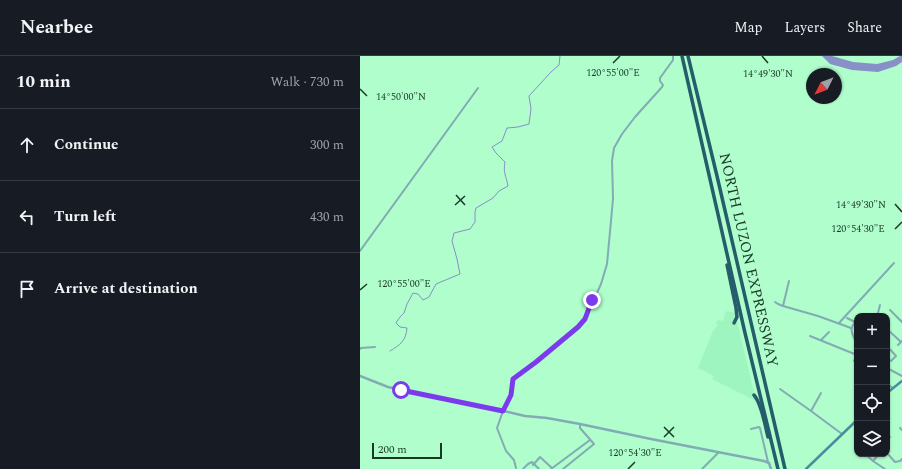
<!DOCTYPE html>
<meta charset="utf-8">
<style>
body{margin:0;font-family:Spectral,serif;background:#20242c;color:#f1f3f6}
.controls{position:absolute;right:12px;bottom:12px;display:grid;overflow:hidden;border-radius:8px;box-shadow:0 1px 3px #0004}
.controls button{width:36px;height:36px;display:grid;place-items:center;padding:0;border:0;border-bottom:1px solid #363941;background:#171b24;color:#f1f3f6;font:20px sans-serif}
.compass{position:absolute;left:446px;top:12px;width:36px;height:36px;border-radius:50%;background:#171b24;box-shadow:0 1px 3px #0004;rotate:228deg}
.scale{position:absolute;left:12px;bottom:10px;width:70px;box-sizing:border-box;padding-left:4px;border:2px solid #193a27;border-top:0;font-size:11px;line-height:14px;white-space:nowrap;color:#193a27;-webkit-text-stroke:3px #affecc;paint-order:stroke}
.stop{position:absolute;width:12px;height:12px;margin:-9px;border:3px solid #7c3aed;border-radius:50%;background:#fff}
.stop.end{background:#7c3aed;border-color:#fff;box-shadow:0 1px 4px #0008}
.list{margin:0;padding:0;list-style:none}
h2{display:flex;justify-content:space-between;align-items:center;height:52px;margin:0;padding:0 16px;font-size:17px}
h2 small{font-size:13px;font-weight:400;color:#9ea1a6}
.list li{display:grid;grid-template-columns:26px 1fr auto;gap:12px;align-items:center;box-sizing:border-box;height:72px;padding:0 16px;border-top:1px solid #363941}
.list b{display:block;font-size:15px;white-space:nowrap}
.list em{font-size:13px;font-style:normal;color:#9ea1a6}
.icon{flex:none;width:22px;height:22px;fill:none;stroke:currentColor;stroke-width:2;stroke-linecap:round;stroke-linejoin:round}
.map{position:relative;flex:none;width:542px;height:413px;overflow:hidden}
header{display:flex;align-items:center;gap:24px;box-sizing:border-box;height:56px;padding:0 20px;background:#171b24;border-bottom:1px solid #363941}
header strong{font-size:19px}
nav{display:flex;gap:22px;margin-inline-start:auto;font-size:14px}
main{display:flex}
aside{flex:1;background:#171b24}
.map>svg:first-child{display:block}
.built{fill:#9ef5bf}
.water{fill:#8790c7}
.lines{fill:none;stroke-linecap:round;stroke-linejoin:round}
.stream{stroke:#8790c7;stroke-width:1}
.minor{stroke:#82abb5;stroke-width:2}
.tertiary{stroke:#82abb5;stroke-width:2.5}
.secondary{stroke:#4b8c9c;stroke-width:2.5}
.motorway{stroke:#255d6b;stroke-width:3.5}
.route{stroke:#7c3aed;stroke-width:5}
.ticks{fill:none;stroke:#193a27;stroke-width:1.5}
.labels{text-anchor:middle;stroke-width:4;stroke-linejoin:round;paint-order:stroke}
.street-label{font-size:15px;fill:#193a27;stroke:#affecc}
.ticks-label{font-size:10px;text-anchor:middle;fill:#193a27;stroke:#affecc;stroke-width:4;stroke-linejoin:round;paint-order:stroke}
</style>
<header>
<strong>Nearbee</strong>
<nav><a>Map</a><a>Layers</a><a>Share</a></nav>
</header>
<main>
<aside>
<h2>10 min<small>Walk · 730 m</small></h2>
<ul class="list">
<li><svg class="icon" aria-label="ahead" viewBox="0 0 24 24"><path d="M12 20V5M6 11l6-6 6 6"/></svg><div><b>Continue</b></div><em>300 m</em></li>
<li><svg class="icon" aria-label="left" viewBox="0 0 24 24"><path d="M17 20v-9H6M10 6l-5 5 5 5"/></svg><div><b>Turn left</b></div><em>430 m</em></li>
<li><svg class="icon" aria-label="arrive" viewBox="0 0 24 24"><path d="M6 21V4h12l-3 4 3 4H6"/></svg><div><b>Arrive at destination</b></div></li>
</ul>
</aside>
<div class="map">
<svg width="542" height="413" viewBox="0 0 542 413">
<rect width="100%" height="100%" fill="#affecc"/>
<!-- built -->
<path class="built" d="M366,255L375,257L396,345L352,323L354,320L338,312L353,275L358,269L356,267L358,264L363,265Z"/>
<!-- water -->
<path class="water" d="M462,0H472L493,6L517,8L533,4L540,0H542V6L536,10L518,16L492,14L470,8Z"/>
<g class="lines">
<!-- stream -->
<path class="stream" d="M30,295C40,289 46,285 47,272L40,271L36,267L40,261L44,257L47,248L53,237L58,238L63,244L69,241L76,228L100,218L97,203L92,185L94,177L110,173L115,166V156L116,152L133,142L139,135L148,130C146,119 143,117 145,106L136,97L132,91L142,85L147,72L158,71L169,68L171,53L169,40L191,16L199,9L200,0"/>
<!-- minor -->
<g class="minor">
<path d="M0,195L118,32"/>
<path d="M415,246L418,248L423,250L458,260L491,272"/>
<path d="M423,250L429,225"/>
<path d="M530,254L542,266"/>
<path d="M515,260L518,257L520,249"/>
<path d="M487,262L495,266C494,268 492,269 492,272C490,275 495,284 497,287"/>
<path d="M479,267L534,207"/>
<path d="M527,273L541,286"/>
<path d="M450,280L497,299"/>
<path d="M461,284L469,276"/>
<path d="M538,289L542,285"/>
<path d="M527,290L536,300L531,305L527,302"/>
<path d="M0,293L1,292L15,291"/>
<path d="M497,299L494,305L497,307"/>
<path d="M527,312L542,320"/>
<path d="M527,328L533,332"/>
<path d="M420,333L451,355L482,378"/>
<path d="M495,335L497,337"/>
<path d="M451,355L461,337"/>
<path d="M540,372L542,374"/>
<path d="M391,373L399,371L400,372L408,406"/>
<path d="M527,377L530,381"/>
<path d="M527,397L535,406L540,405L542,403"/>
<path d="M505,398L513,405"/>
<path d="M519,398L513,405L525,413"/>
<path d="M173,409L180,401L192,412"/>
<path d="M156,412L154,404L146,395L137,372L143,355L151,339L152,323L176,306L218,271L225,263L241,228L247,208L253,143L252,105L254,92L262,78L275,61L302,31L303,29L300,25V22L313,4V0"/>
<path d="M163,413L168,408L172,406L179,413"/>
<path d="M191,413L230,384"/>
<path d="M203,413L234,388L220,372V368"/>
<path d="M342,413L359,396"/>
</g>
<!-- tertiary -->
<path class="tertiary" d="M0,320L28,331L68,340L135,353L165,360L187,362L220,368L291,383L404,405L409,407L411,413"/>
<!-- secondary -->
<g class="secondary">
<path d="M527,337L542,325"/>
<path d="M446,413L497,364"/>
</g>
<!-- motorway -->
<g class="motorway">
<path d="M322,0L385,277L418,413"/>
<path d="M328,0L357,120L425,413"/>
<path d="M367,209L376,252L377,261L374,267"/>
<path d="M394,339C402,348 405,370 408,381"/>
</g>
</g>
<g class="lines">
<!-- route -->
<path class="route" d="M41,334L143,355L151,339L153,323L176,306L218,271L225,263L232,244"/>
</g>
<!-- ticks -->
<path class="ticks" d="M402,0L408,7M253,7L260,0M0,33L7,40M96,139L105,149M535,148L542,156M95,149L105,140M535,173L542,166M0,234L7,228M304,371L314,381M304,381L314,371M268,413L275,406"/>
<g class="labels">
<!-- street labels -->
<g class="street-label">
<text transform="translate(389 204) rotate(77)" y="5">NORTH LUZON EXPRESSWAY</text>
</g>
</g>
<g class="ticks-label">
<text x="253" y="20">120°55'00"E</text>
<text x="408" y="21">14°49'30"N</text>
<text x="41" y="44">14°50'00"N</text>
<text x="501" y="152">14°49'30"N</text>
<text x="498" y="176">120°54'30"E</text>
<text x="44" y="231">120°55'00"E</text>
<text x="275" y="400">120°54'30"E</text>
</g>
</svg>
<div class="controls">
<button>+</button>
<button>−</button>
<button><svg class="icon" aria-label="locate" viewBox="0 0 24 24"><circle cx="12" cy="12" r="6"/><path d="M12 2v4M12 18v4M2 12h4M18 12h4"/></svg></button>
<button><svg class="icon" aria-label="layers" viewBox="0 0 24 24"><path d="M12 4l9 5-9 5-9-5zM3 14l9 5 9-5"/></svg></button>
</div>
<svg class="compass" viewBox="-18 -18 36 36"><path d="M0-13l5 13h-10z" fill="#e53935"/><path d="M0 13l5-13h-10z" fill="#9ea1a6"/></svg>
<div class="scale">200 m</div>
<div class="stop" style="left:41px;top:334px"></div>
<div class="stop end" style="left:232px;top:244px"></div>
</div>
</main>
